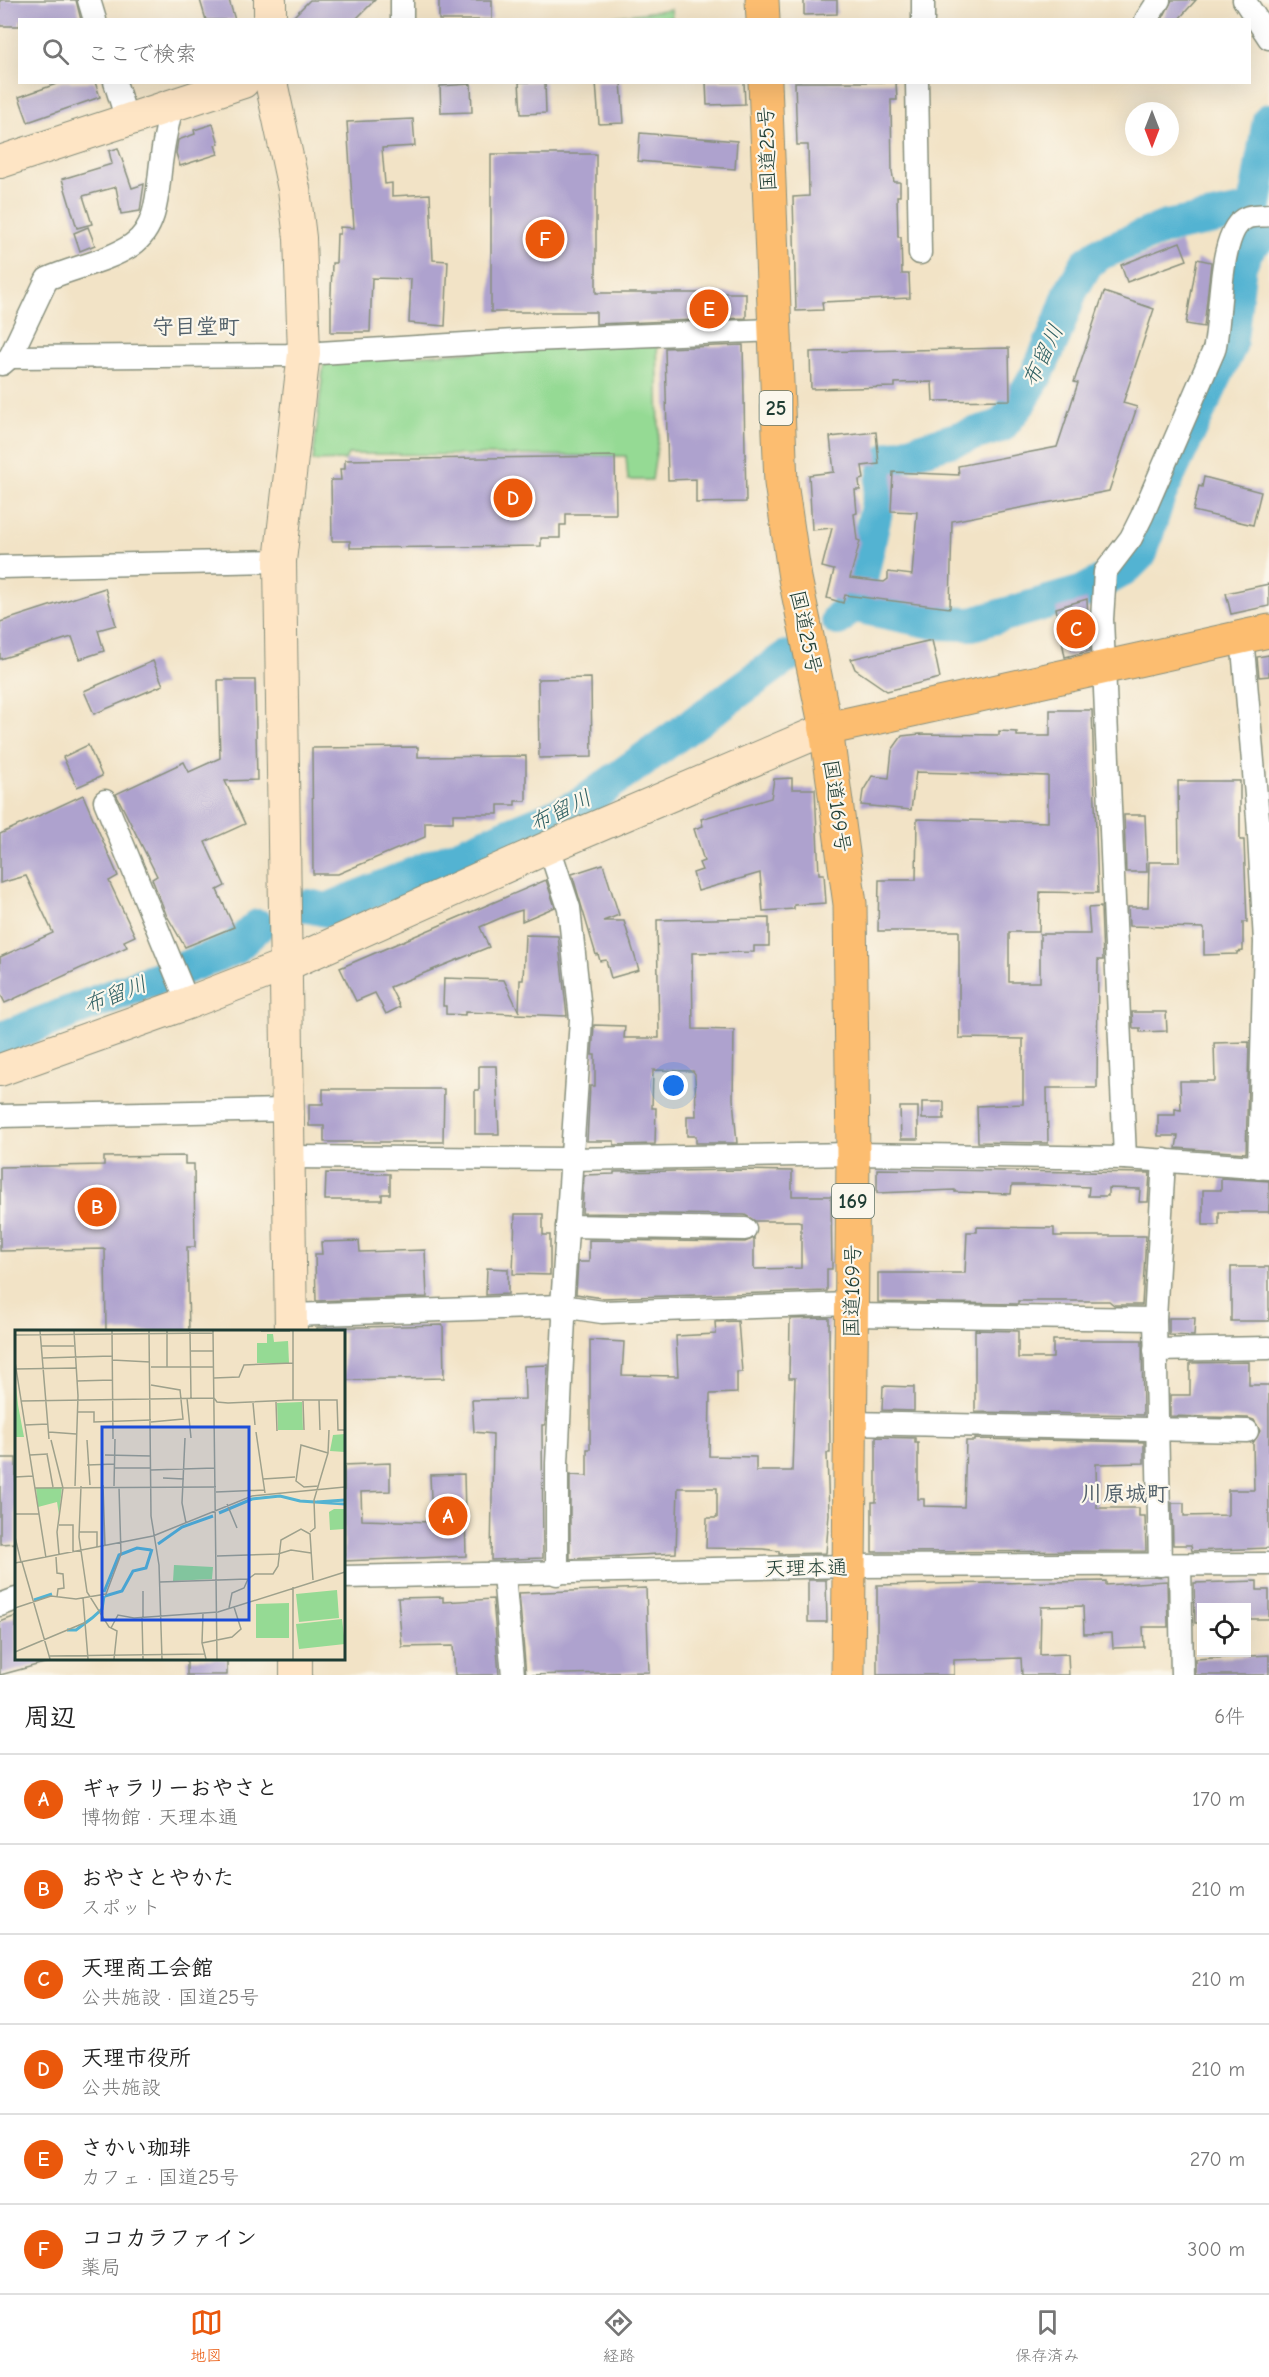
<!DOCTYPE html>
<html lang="ja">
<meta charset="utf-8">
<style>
body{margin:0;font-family:"Comic Neue","Klee One",sans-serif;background:#f6f6f6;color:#222}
.controls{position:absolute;right:18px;bottom:18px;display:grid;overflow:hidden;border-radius:0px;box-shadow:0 6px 24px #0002}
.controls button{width:54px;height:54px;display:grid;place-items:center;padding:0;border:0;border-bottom:2px solid #e0e0e0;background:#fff;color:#222;font:30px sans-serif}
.compass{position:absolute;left:1125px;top:102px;width:54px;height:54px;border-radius:50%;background:#fff;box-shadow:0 6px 24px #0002;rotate:180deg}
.you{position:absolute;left:674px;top:1086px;width:21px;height:21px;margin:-15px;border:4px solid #fff;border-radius:50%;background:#1a73e8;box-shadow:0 0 0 9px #1a73e833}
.badge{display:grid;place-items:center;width:39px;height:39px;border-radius:50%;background:#ea580c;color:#fff;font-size:20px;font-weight:700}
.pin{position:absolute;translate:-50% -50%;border:3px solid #fff;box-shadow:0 2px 6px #0006}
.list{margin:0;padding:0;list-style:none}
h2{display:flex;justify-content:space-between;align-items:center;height:78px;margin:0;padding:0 24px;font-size:26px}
h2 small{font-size:20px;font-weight:400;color:#767676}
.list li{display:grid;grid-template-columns:39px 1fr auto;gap:18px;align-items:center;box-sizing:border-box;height:90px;padding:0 24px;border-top:2px solid #e0e0e0}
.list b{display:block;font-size:22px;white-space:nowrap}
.list p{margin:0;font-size:20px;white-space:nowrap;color:#767676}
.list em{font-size:20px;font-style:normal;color:#767676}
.icon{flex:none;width:33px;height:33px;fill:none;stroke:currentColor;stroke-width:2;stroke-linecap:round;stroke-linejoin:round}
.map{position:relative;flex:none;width:1269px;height:1675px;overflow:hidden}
.search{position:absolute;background:#fff;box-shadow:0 6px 24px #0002;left:18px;right:18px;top:18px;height:66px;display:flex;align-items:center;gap:15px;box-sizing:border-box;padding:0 21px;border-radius:0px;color:#767676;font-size:22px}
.sheet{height:618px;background:#fff}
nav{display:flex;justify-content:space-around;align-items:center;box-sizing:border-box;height:84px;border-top:2px solid #e0e0e0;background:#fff;font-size:16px;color:#767676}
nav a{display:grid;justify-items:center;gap:3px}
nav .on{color:#ea580c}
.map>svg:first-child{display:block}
.green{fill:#95da94;stroke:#5a8c64;stroke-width:1.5}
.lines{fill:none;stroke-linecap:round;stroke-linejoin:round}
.river{stroke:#53b3d2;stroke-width:34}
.building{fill:#aea2ce}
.street-casing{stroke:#88907d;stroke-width:25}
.secondary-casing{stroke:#88907d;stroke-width:34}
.highway-casing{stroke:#88907d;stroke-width:35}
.street{stroke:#fff;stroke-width:22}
.secondary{stroke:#fee5c5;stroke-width:32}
.highway{stroke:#fcbd6f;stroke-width:33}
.labels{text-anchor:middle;stroke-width:4.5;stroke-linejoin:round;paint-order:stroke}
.shield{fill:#fbf7ec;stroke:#61756b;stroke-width:1.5}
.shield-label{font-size:20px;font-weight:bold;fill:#1f3d34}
.street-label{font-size:21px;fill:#1f3d34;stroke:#fbf7ec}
.neighbourhood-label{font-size:22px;font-weight:bold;fill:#51606a;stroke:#fbf7ec}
.water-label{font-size:22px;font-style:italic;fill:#2f6063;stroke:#fbf7ec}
.inset-river{fill:none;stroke:#53b3d2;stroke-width:3}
.inset-road{fill:none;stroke:#9ea18c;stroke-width:1.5}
.view{fill:#1d4ed8;fill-opacity:0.15;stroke:#1d4ed8;stroke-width:3}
.inset-edge{fill:none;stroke:#1f3d34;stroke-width:3}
</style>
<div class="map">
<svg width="1269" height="1675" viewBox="0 0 1269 1675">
<rect width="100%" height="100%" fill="#fbf7ec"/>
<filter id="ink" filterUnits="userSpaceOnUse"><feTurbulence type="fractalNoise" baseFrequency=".0167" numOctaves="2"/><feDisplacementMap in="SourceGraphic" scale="12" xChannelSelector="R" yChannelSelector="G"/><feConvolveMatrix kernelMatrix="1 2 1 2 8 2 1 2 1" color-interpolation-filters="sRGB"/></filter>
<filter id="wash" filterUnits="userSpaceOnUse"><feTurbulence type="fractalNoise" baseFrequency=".008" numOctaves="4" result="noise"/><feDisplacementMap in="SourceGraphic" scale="24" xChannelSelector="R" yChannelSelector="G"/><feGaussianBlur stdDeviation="1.35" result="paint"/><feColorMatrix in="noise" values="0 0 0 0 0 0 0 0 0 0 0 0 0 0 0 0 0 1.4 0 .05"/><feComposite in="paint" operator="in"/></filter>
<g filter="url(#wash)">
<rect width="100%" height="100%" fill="#f2e3c6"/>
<!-- green -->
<g class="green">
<path d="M671,9L672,19H599Z"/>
<path d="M657,339L659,434L652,480H628L626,456L348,454L345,460L313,461L324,362Z"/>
</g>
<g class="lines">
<!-- river -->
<g class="river">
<path d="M1254,210L1269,120"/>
<path d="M851,605L938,623L972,624L1083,592L1125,569L1141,553L1159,496L1230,346L1240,265L1248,248L1269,228"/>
<path d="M838,619L851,605L859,589L884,474L891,458L1001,426L1019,404L1037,374L1055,334L1071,291L1087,263L1101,253L1166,227L1254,210"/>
<path d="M308,906L327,910L580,805L786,657"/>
<path d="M0,1039L233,949L258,926"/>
</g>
</g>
<g id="blocks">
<!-- building -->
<g class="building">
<path d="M0,0H76L81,20H20V26H0Z"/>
<path d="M200,0H229L235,20H206Z"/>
<path d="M310,0H375L355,20H290Z"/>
<rect x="439" y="0" width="53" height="20"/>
<path d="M804,0H837V14L804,15Z"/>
<path d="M1172,0H1196L1178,20H1162Z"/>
<path d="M62,82H95L100,97L28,122L19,97Z"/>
<path d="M519,82H545L546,113L521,114Z"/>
<path d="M596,82H621L624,123L599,124Z"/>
<path d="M706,82H744L745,104L707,105Z"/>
<path d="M795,82H896L897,100H891L892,172L894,182H900V196H897L898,237H901L902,274H909L910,298L822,302L823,310L796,311L793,197L809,196L808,145H797Z"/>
<path d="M471,84L472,112L441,113L440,86Z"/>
<path d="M413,119L415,146L382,148L385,184L392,183V196L430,194L433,260L448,261L445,326L409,323L411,279L372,278L370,332H331V294L332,263H336L337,234H340V227L354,228L347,122Z"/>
<path d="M213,124L219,144L215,145L218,154L180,166L176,153L178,140L195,134L194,130Z"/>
<path d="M640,133L737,141L735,169L638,161Z"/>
<path d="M118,148L132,188L144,184L140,211L121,214L116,187L83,196L92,224L77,228L62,179L112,164L109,151Z"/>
<path d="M491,154H596V293H746V318L596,324V312H491Z"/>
<path d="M88,227L95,245L80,251L74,233Z"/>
<path d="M1180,242L1187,260L1127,282L1121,265Z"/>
<path d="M1197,259L1211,262L1204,327L1186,324Z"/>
<path d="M1104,292L1154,309L1123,403L1137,407L1109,491L952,521L950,608L845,595L843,603L827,598L834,570L822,567L832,528L812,530L809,475L834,472L830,437L876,432L879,464L862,466L864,479L859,480L860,490H855L857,513L854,514L857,540L860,541L850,578L884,582L888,579V572L912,575L917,512L891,511L893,472L959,475L958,466L1057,447L1078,383L1074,382Z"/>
<path d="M743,345L746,502L696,503V479L668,480L665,348Z"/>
<path d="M1009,348L1010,400L933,401L932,382L895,383V387L811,389L810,352Z"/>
<path d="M615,456L616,514H566V525H560V538H541V546L350,548V541H332L331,480H341L340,469H345V460Z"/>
<path d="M1204,477L1261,492L1253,525L1193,511L1199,486L1202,487Z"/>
<path d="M1269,584V606L1231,614L1226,593Z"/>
<path d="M105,588L116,625L98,630L104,651L80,659L72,637L0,659V622Z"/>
<path d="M1087,599L1090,651L1065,657L1056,608Z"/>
<path d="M932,640L940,678L887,691L855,669L851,659Z"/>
<path d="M1269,655V676L1259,677L1257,657Z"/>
<path d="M153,661L163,685L94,714L84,691Z"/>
<path d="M591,678L592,757L539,758L538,679Z"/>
<path d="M218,680H255L257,780L225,781L245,824L205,842L225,886L217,890L234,927L185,947L166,914L152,879L157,876L116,794L184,762L189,772L220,758Z"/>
<path d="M1050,710H1092L1098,893L1040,892L1039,932H1009V982H1040V934H1090L1088,908L1101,907L1103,960H1098L1097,1088H1047L1048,1143L978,1142L977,1106L1023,1104V1039L959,1038V931H878L879,880H916L917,819L1048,822V776L916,772L911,810L861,805L863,791L872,776L889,778L892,750L902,736L920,734L999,735V731L1017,732V736H1050Z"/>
<path d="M88,745L102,776L77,787L63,757Z"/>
<path d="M418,747V757L526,756V801H515V805H498V814H453V822H425V837L338,874H313L312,748Z"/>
<path d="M792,778V789H815L819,874H824L826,903L794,905V909L763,911L760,873L698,891L693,873L702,870L699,863L704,861L694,829L703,826L701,819L771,798L774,779Z"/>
<path d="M1178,781H1240V840H1244L1247,922H1243V951L1237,952V954L1204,955V928L1129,926L1128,907H1148L1149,862H1179Z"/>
<path d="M83,795L118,876L109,881L135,936L124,941L127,947L5,1003L0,993V957L53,933L26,876L0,883V834Z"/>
<path d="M1124,815H1145L1147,872H1126Z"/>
<path d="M603,864L619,915L603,921H624L639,970L611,978L606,960L600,961L598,954L596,955L572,874Z"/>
<path d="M546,880L555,907L522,921V910L512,913L480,927L489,947L390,987L400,1007L386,1014L375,993L356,1001L340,968Z"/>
<path d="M769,918V946H754V952L692,953L693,1029L734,1030L733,1099L737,1143H696V1136H687V1116H696L695,1074L693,1071L653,1070L652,1108H656L655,1144L614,1145V1141H587L590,1086H595V1055H592L594,1025L625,1026L624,1038H659L657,920Z"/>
<path d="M525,935L558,936L567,1016L465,1012V1015L446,1014V1006H443L444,978L504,980L519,1012L520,980H523Z"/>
<path d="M1132,1012H1166L1167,1031L1140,1032V1028H1133Z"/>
<path d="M1249,1042L1246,1153L1176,1148L1178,1136H1158V1115H1175V1109L1181,1110L1180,1081H1215L1214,1043Z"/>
<path d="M479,1066H496L499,1134H475V1090H479Z"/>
<path d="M323,1089H444L443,1142H324V1126H309V1104H323Z"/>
<rect x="922" y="1102" width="22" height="17"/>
<path d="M900,1107H918V1139H901Z"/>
<path d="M185,1156V1164H194L195,1247H187L189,1332H106L105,1249L0,1251V1167L104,1165V1157Z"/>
<path d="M877,1169L1150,1173L1148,1202H1139L1140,1189L1108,1188V1196H1088L1089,1187L1042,1185H1012L1011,1194L955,1192V1190L877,1193Z"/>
<path d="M737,1170L792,1171V1196H831L832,1269H827V1291L603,1298L576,1294L578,1262H589V1240L745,1242L754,1238V1269L801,1268V1222L798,1221H755L745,1215L582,1213L584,1175L614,1174V1172Z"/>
<path d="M326,1173L390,1174V1194H382V1200H325Z"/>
<path d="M1221,1178L1269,1181V1212H1219V1225H1203V1190H1221Z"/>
<path d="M515,1214H543V1235H550V1275L513,1274Z"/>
<path d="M977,1227L1054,1228V1236H1146L1142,1305H1114L1109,1301H1018V1304L878,1302V1273H965L967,1232H977Z"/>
<path d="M359,1241L360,1252L425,1250L427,1297L316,1301L315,1254H322L321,1242Z"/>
<rect x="1231" y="1267" width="38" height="54"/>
<path d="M487,1268L508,1269V1294L486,1295Z"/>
<path d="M829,1318L830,1453H827L829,1514L826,1553L779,1554V1551L763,1549L706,1548L707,1518H717V1488H678L676,1553L570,1559V1475L587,1476V1449H590V1340L624,1342L622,1375L678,1376L676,1336L716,1334L715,1322L738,1321L742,1372H737V1393L710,1394L709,1456L756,1457V1471H792L795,1378H789L790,1319Z"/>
<path d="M1169,1318H1195L1194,1336L1169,1335Z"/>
<path d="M443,1325L444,1378L344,1380V1332H317V1328Z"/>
<path d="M975,1330L1018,1331V1358H1053V1340H1142L1143,1415L975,1412Z"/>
<path d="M1249,1362V1385H1269V1548L1192,1551L1191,1545H1173L1172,1503H1184V1516L1228,1515V1490H1254L1253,1443L1260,1431L1254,1420L1248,1418L1170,1416V1395H1190V1363Z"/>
<path d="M548,1365L545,1425H542L543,1558L491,1560L493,1434L474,1432L472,1400L525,1399L524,1366Z"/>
<path d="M883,1386L914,1387V1411L882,1410Z"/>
<path d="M876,1437L915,1438V1443H918V1499H924V1506L964,1507L966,1441H975V1439L1144,1442V1463L1096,1464L1097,1508H1139V1516H1145L1146,1551L872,1552V1502H876Z"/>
<path d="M0,1458H16V1543L0,1544Z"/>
<path d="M390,1463V1491L361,1492L362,1520L432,1522L430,1475L464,1474L466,1556L344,1561V1465Z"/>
<path d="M808,1580H826L827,1622H808Z"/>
<path d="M1106,1581V1585L1167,1581L1168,1627H1143L1144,1647L1113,1648L1112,1633L1084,1634L1083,1606L1041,1607L1040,1655L1068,1654L1069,1675H1022L1021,1658L954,1660V1675H877V1585Z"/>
<path d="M1257,1581V1590H1269V1619H1246V1608H1202V1623H1195L1194,1583Z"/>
<path d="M646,1588L649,1672L526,1675L519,1593Z"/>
<path d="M443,1597V1602L493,1599L499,1675H455L453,1646L402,1647L398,1598Z"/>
<path d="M16,1616V1659H47L48,1662L0,1675V1622Z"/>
<path d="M1269,1655V1675H1195V1659Z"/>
<rect x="187" y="1659" width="40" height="16"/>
</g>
</g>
</g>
<g filter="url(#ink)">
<use href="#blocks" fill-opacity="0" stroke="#88907d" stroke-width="1.5"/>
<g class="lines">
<!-- street casing -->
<g class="street-casing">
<g id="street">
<path d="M89,0L95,20"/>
<path d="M923,0V20"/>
<path d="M1244,0L1269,38"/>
<path d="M402,20V0"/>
<path d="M1146,20L1159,0"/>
<path d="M115,82L127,120"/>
<path d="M917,82L920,253"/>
<path d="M10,357L287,355L531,340L774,330"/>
<path d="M2,364L10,357L47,279C74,267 106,262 132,245C160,226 157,186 162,156C164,139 168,123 172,106"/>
<path d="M0,567L280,561"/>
<path d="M1242,637L1258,818L1265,942L1259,1168"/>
<path d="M105,801L188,1003"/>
<path d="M549,847L569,908L581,1019L562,1306L564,1319L557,1463V1574"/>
<path d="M0,1116L287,1110"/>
<path d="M287,1157L570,1159L853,1154L1125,1158L1269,1168"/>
<path d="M1125,1158L1102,619L1105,572L1131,538L1142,516L1214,350C1222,321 1217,230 1246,218C1252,215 1262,216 1269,215"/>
<path d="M567,1226L745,1229"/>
<path d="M291,1315L562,1306L602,1312L851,1304"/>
<path d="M852,1315L1155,1319"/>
<path d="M1155,1350L1269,1348"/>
<path d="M850,1423L1247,1431"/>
<path d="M1160,1565L1155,1319L1164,1160"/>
<path d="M1180,1565L1182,1675"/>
<path d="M504,1575L513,1675"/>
<path d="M344,1577L849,1566L1269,1564"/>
<path d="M0,1605L16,1599"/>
</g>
</g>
<!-- secondary casing -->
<g class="secondary-casing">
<g id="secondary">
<path d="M270,20V0"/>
<path d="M271,82L294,189L300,238L304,353L280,561L291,1332"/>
<path d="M0,162L243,82"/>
<path d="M0,1070L188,1003L288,964L549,847L826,729"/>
<path d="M296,1658V1675"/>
</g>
</g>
<!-- highway casing -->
<g class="highway-casing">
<g id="highway">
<path d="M762,0L763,20"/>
<path d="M765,82L781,483L795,578L826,729L850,904L853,1154L848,1675"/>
<path d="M826,729L1269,631"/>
</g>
</g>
<!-- street -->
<use href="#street" class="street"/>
<!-- secondary -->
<use href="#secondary" class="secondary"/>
<!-- highway -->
<use href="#highway" class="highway"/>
</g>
</g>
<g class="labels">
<!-- shield labels -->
<g class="shield">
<rect x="759.5" y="391" width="33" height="34" rx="4.5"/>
<rect x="832" y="1184" width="42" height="34" rx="4.5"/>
</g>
<g class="shield-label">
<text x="776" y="415">25</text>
<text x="853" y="1208">169</text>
</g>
<!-- street labels -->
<g class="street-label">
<text transform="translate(767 149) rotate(-92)" y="7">国道25号</text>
<text transform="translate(806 632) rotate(78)" y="7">国道25号</text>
<text transform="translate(837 806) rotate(82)" y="7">国道169号</text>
<text transform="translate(852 1291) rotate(-89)" y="7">国道169号</text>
<text transform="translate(806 1568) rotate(-1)" y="7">天理本通</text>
</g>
<!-- neighbourhood labels -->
<g class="neighbourhood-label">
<text x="196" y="334">守目堂町</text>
<text x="1125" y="1501">川原城町</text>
</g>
<!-- water labels -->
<g class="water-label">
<text transform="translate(1042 355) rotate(-64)" y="8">布留川</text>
<text transform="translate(560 810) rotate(-26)" y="8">布留川</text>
<text transform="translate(115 994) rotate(-21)" y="8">布留川</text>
</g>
</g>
<!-- overview -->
<g transform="translate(15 1330)">
<rect width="330" height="330" fill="#f2e3c6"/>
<path d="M252,4H258L259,12L273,11L274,33H242V13H252ZM0,46L3,75L9,107H0ZM287,72L288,100H263L262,73ZM330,104V122L315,121L318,105ZM47,157L44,185L42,172L23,177L21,158ZM319,179H330V199L315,200L314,182ZM159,235L198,237L197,249L158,251ZM322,260L324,288L284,292L281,264ZM274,273V308H241V274ZM327,289L330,314L284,319L281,294Z" fill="#95da94"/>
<path class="inset-river" d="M302,172L330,170M204,183L237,169L265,166L285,171L330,174M143,214L167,197L198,186M89,262L104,225L122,218L136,220M90,266L107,261L118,241L131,238L137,219M19,270L37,264M52,300H61L77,288L87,279L89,266"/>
<path class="inset-road" d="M25,1L34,109M59,1L63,66L60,156M97,1L98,109M134,1L136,186L144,235L147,329M152,1V37M198,1L202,329M246,1H275M175,2L176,68M0,5L198,3M26,16H59M175,21H198M27,28L97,26M97,30L135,32M0,32L31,228M136,37H198M0,39L62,38M199,48L224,47L229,35L278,33M62,51L97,50M136,55L165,60L168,89L136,92M172,68L176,108M278,70H322L323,100H329M304,70L305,100M6,71L199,68L202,72L213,73L278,70V1M288,71L289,100M261,72L262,101M238,73L240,95M62,82H79V92L136,90M10,95L33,94M34,102L61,104M241,102L250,163M170,108L167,173L171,193M36,110L48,158L42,202L44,224M72,110L75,155M32,124L38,157M15,125L33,124M90,125L136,126M72,135L100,134M100,138H136M136,140L200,138M0,147L18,146M148,148L169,149M248,149L280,147M88,155L90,217M66,156L64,207L72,262L94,297L102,301L99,329M99,156L100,109M304,156L289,157L281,151L286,115L313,123M20,158L201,157M201,162L250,160M212,174L222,198M0,184H24M44,195H58V223M64,202H82V218M295,202L300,198L299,170L313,123L314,100M138,206L237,166L330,157M0,207L6,232M202,226L263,224L276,220L296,223M41,227L42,243L48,244L49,258L43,259L42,267M7,232L35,329M0,233L138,206M145,252L233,249L240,244H258L263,236L266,210L286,199L295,204L298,250M128,261V287M68,268L73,329M0,278L36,266L61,269L91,264L106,224L104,157M214,278L217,263L229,258L233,249M188,283L187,313L191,329M127,287L128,329M96,298L103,285L119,288L203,282L330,242M187,313L217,307L226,299L219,277M0,322L69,293M34,326L189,324M278,329V257"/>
<path class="view" d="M87,97H234V290H87Z"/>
<rect width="330" height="330" class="inset-edge"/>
</g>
</svg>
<div class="controls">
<button><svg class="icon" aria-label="locate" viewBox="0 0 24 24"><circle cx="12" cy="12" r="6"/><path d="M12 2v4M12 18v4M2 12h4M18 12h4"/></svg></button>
</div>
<svg class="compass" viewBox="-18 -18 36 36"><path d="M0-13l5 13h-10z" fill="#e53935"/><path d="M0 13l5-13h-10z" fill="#767676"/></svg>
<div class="you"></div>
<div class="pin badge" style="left:448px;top:1516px">A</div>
<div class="pin badge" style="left:97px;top:1207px">B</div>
<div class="pin badge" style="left:1076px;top:629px">C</div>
<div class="pin badge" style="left:513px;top:498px">D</div>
<div class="pin badge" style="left:709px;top:309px">E</div>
<div class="pin badge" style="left:545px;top:239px">F</div>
<div class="search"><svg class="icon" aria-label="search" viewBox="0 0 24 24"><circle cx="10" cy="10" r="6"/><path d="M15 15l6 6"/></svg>ここで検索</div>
</div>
<section class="sheet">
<h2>周辺<small>6件</small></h2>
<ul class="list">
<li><span class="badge">A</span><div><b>ギャラリーおやさと</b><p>博物館 · 天理本通</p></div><em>170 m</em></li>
<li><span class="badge">B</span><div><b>おやさとやかた</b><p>スポット</p></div><em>210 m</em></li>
<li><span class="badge">C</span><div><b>天理商工会館</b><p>公共施設 · 国道25号</p></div><em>210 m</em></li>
<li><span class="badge">D</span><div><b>天理市役所</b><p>公共施設</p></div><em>210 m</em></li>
<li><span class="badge">E</span><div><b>さかい珈琲</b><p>カフェ · 国道25号</p></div><em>270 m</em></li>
<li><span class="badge">F</span><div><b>ココカラファイン</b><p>薬局</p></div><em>300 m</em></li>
</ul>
</section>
<nav>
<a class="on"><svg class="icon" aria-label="map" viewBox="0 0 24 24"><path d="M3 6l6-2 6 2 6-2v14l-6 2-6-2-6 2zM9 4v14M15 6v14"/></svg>地図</a>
<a><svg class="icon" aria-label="directions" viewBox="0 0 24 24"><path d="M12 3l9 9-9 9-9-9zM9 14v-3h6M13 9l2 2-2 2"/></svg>経路</a>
<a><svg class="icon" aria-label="saved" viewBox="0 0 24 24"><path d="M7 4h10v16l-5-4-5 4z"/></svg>保存済み</a>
</nav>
